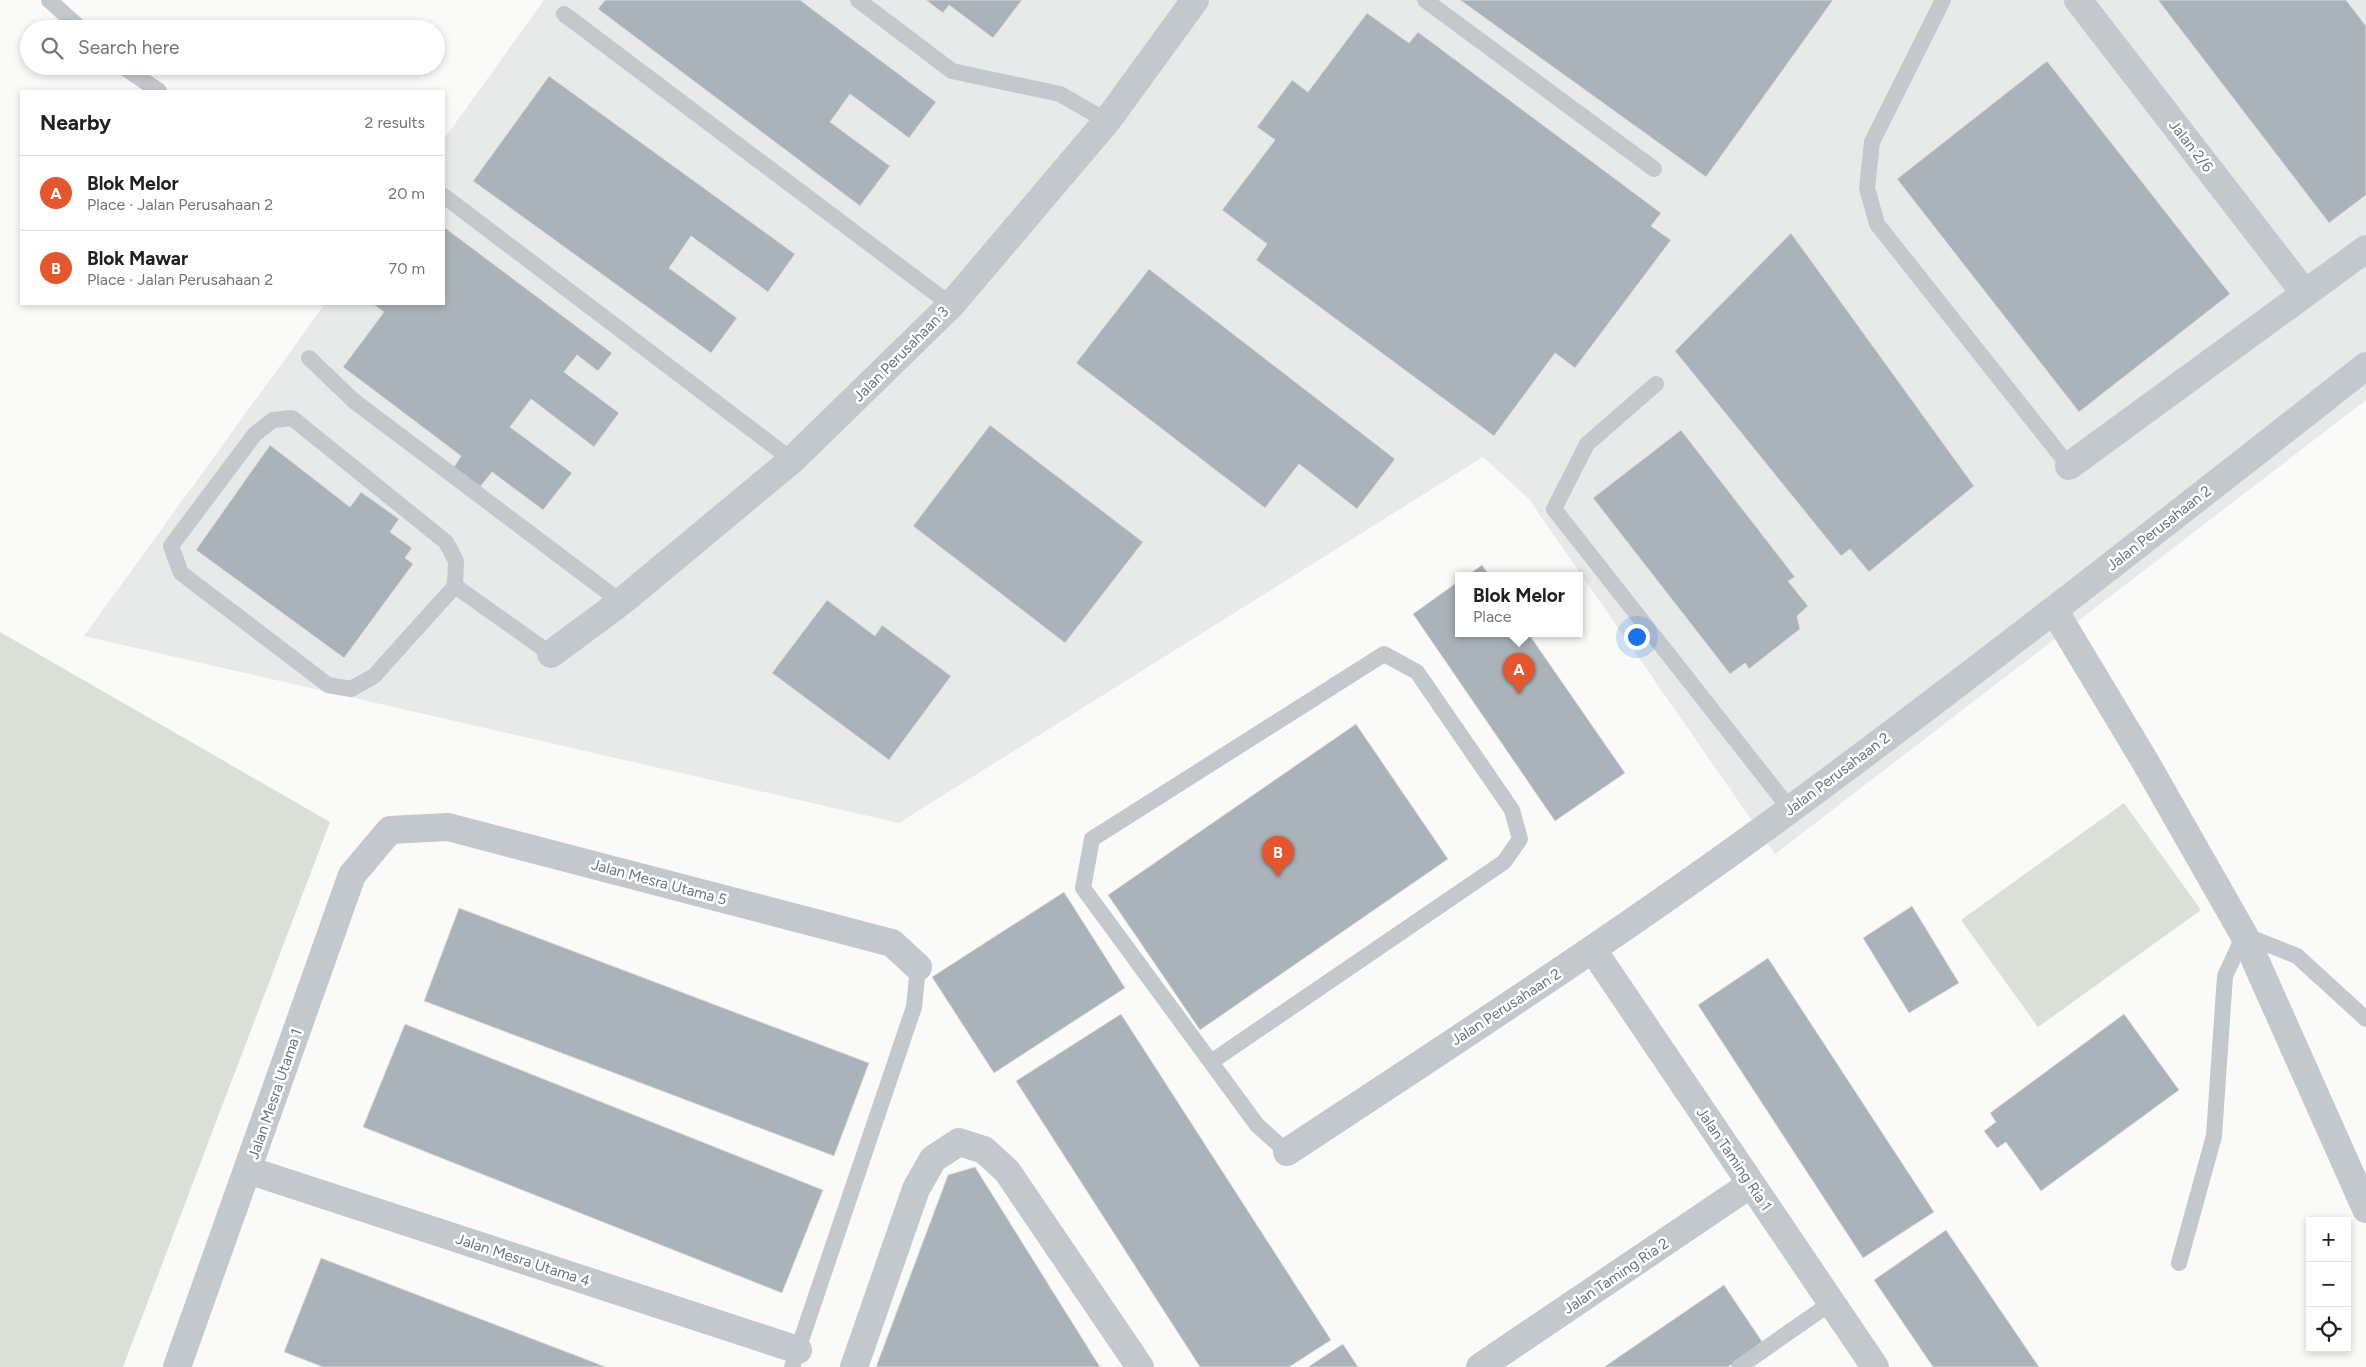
<!DOCTYPE html>
<meta charset="utf-8">
<style>
body{margin:0;font-family:Figtree,sans-serif;background:#f2f2f2;color:#202124}
.controls{position:absolute;right:15px;bottom:15px;display:grid;overflow:hidden;border-radius:0px;box-shadow:0 2px 8px #0003}
.controls button{width:45px;height:45px;display:grid;place-items:center;padding:0;border:0;border-bottom:1px solid #e0e0e0;background:#fff;color:#202124;font:25px sans-serif}
.you{position:absolute;left:1636px;top:636px;width:18px;height:18px;margin:-12px;border:4px solid #fff;border-radius:50%;background:#1a73e8;box-shadow:0 0 0 8px #1a73e833}
.badge{display:grid;place-items:center;width:32px;height:32px;border-radius:50%;background:#e4572e;color:#fff;font-size:16px;font-weight:700}
.pin{position:absolute;translate:-50% -41px;filter:drop-shadow(0 1px 2px #0008)}
.pin::after{content:'';position:absolute;top:26px;width:18px;height:15px;background:inherit;clip-path:polygon(0 0,100% 0,50% 100%)}
.popup{position:absolute;left:1455px;top:572px;width:128px;height:65px;box-sizing:border-box;display:grid;place-content:center;border-radius:0px;background:#fff;filter:drop-shadow(0 1px 4px #0005);font-size:16px;white-space:nowrap;color:#757577}
.popup b{font-size:19px;color:#202124}
.popup::after{content:'';position:absolute;left:50%;top:100%;margin-left:-10px;border:10px solid transparent;border-top-color:#fff}
.list{margin:0;padding:0;list-style:none}
h2{display:flex;justify-content:space-between;align-items:center;height:65px;margin:0;padding:0 20px;font-size:21px}
h2 small{font-size:16px;font-weight:400;color:#757577}
.list li{display:grid;grid-template-columns:32px 1fr auto;gap:15px;align-items:center;box-sizing:border-box;height:75px;padding:0 20px;border-top:1px solid #e0e0e0}
.list b{display:block;font-size:19px;white-space:nowrap}
.list p{margin:0;font-size:16px;white-space:nowrap;color:#757577}
.list em{font-size:16px;font-style:normal;color:#757577}
.icon{flex:none;width:28px;height:28px;fill:none;stroke:currentColor;stroke-width:2;stroke-linecap:round;stroke-linejoin:round}
.map{position:relative;flex:none;width:2366px;height:1367px;overflow:hidden}
.search{position:absolute;background:#fff;box-shadow:0 2px 8px #0003;left:20px;top:20px;width:425px;height:55px;display:flex;align-items:center;gap:12px;box-sizing:border-box;padding:0 18px;border-radius:28px;color:#757577;font-size:19px}
.panel{position:absolute;background:#fff;box-shadow:0 2px 8px #0003;left:20px;top:90px;width:425px;height:215px;border-radius:0px}
.map>svg:first-child{display:block}
.built{fill:#e8e9e9}
.green{fill:#dadfd7}
.building{fill:#aab3b9;stroke:#dcdcda}
.lines{fill:none;stroke-linecap:round;stroke-linejoin:round}
.service{stroke:#c3c8cc;stroke-width:16}
.minor{stroke:#c3c8cc;stroke-width:28}
.labels{text-anchor:middle;stroke-width:5;stroke-linejoin:round;paint-order:stroke}
.street-label{font-size:15px;fill:#657683;stroke:#fff}
</style>
<div class="map">
<svg width="2366" height="1367" viewBox="0 0 2366 1367">
<rect width="100%" height="100%" fill="#fafaf8"/>
<!-- built -->
<path class="built" d="M544,0H2366V400L1775,854L1528,498L1483,457L899,823L84,636L325,304H444V139Z"/>
<!-- green -->
<g class="green">
<path d="M0,632L330,822L123,1367H0Z"/>
<path d="M2124,803L2201,910L2038,1027L1961,920Z"/>
</g>
<!-- building -->
<g class="building">
<path d="M605,0H800L936,102L909,138L850,94L830,122L890,166L860,206L598,9Z"/>
<path d="M926,0H1022L993,38L949,5L943,13Z"/>
<path d="M1460,0H1833L1706,177Z"/>
<path d="M2158,0H2346L2366,26V195L2329,223Z"/>
<path d="M1367,13L1409,43L1418,32L1661,213L1651,226L1671,240L1575,368L1555,353L1494,436L1256,260L1267,244L1222,210L1275,140L1257,127L1292,80L1308,92Z"/>
<path d="M2047,61L2230,294L2079,412L1897,179Z"/>
<path d="M549,76L795,254L768,292L691,236L669,268L737,318L711,353L473,181Z"/>
<path d="M444,227L612,353L598,371L577,355L564,372L619,413L594,447L531,399L510,427L572,473L543,510L492,472L480,487L454,467L461,456L343,367L384,312L373,304H444Z"/>
<path d="M1791,233L1974,486L1869,572L1850,549L1841,556L1675,351Z"/>
<path d="M1149,269L1395,459L1357,509L1299,464L1265,508L1076,363Z"/>
<path d="M990,425L1143,542L1065,643L913,526Z"/>
<path d="M1681,430L1795,577L1788,581L1808,606L1797,616L1800,629L1749,669L1745,663L1730,674L1593,498Z"/>
<path d="M270,445L350,507L361,492L399,519L390,532L412,548L405,558L413,564L344,658L196,550Z"/>
<path d="M1482,565L1489,575H1468Z"/>
<path d="M1459,581V633H1528L1625,773L1555,821L1413,614Z"/>
<path d="M827,600L875,636L882,625L951,676L889,760L772,673Z"/>
<path d="M1356,724L1448,859L1200,1030L1108,895Z"/>
<path d="M1064,892L1125,988L994,1073L932,977Z"/>
<path d="M1912,906L1959,983L1909,1013L1863,938Z"/>
<path d="M459,908L869,1063L834,1156L424,1001Z"/>
<path d="M1768,958L1934,1212L1863,1258L1698,1005Z"/>
<path d="M1121,1014L1331,1340L1289,1367H1200L1016,1081Z"/>
<path d="M2124,1014L2179,1090L2041,1191L2006,1142L1997,1148L1984,1131L1996,1122L1990,1113Z"/>
<path d="M405,1024L823,1190L782,1293L363,1127Z"/>
<path d="M975,1167L1100,1367H876L948,1175Z"/>
<path d="M1946,1230L2039,1367H1933L1874,1280Z"/>
<path d="M321,1258L606,1367H323L284,1352Z"/>
<path d="M1724,1285L1763,1343L1728,1367H1604Z"/>
<path d="M1343,1344L1358,1367H1308Z"/>
</g>
<g class="lines">
<!-- service -->
<g class="service">
<path d="M49,0L81,29"/>
<path d="M858,0L952,71L1060,94L1107,121"/>
<path d="M1425,0L1654,169"/>
<path d="M1943,0L1872,142L1867,188L1877,224L2069,466"/>
<path d="M564,14L951,305"/>
<path d="M122,66L159,91"/>
<path d="M444,196L792,460"/>
<path d="M309,358L354,401L621,602"/>
<path d="M1656,384L1587,444L1554,509L1790,809"/>
<path d="M292,418L446,542L456,561L455,586L374,676L351,689L328,685L181,573L171,546L255,434L273,420Z"/>
<path d="M455,586L551,654"/>
<path d="M1211,1062L1504,862L1520,839L1512,810L1417,672L1384,654L1092,839L1083,888L1257,1125L1287,1152"/>
<path d="M2179,1263L2214,1136L2225,976L2244,935L2297,956L2366,1019"/>
<path d="M792,1367L914,1007L918,967"/>
<path d="M1739,1367L1831,1303"/>
</g>
<!-- minor -->
<g class="minor">
<path d="M2078,0L2304,292"/>
<path d="M2069,466L2366,249"/>
<path d="M2054,610L2146,763L2244,935L2366,1209"/>
<path d="M551,654L621,602L792,460L951,305L1107,121L1195,0"/>
<path d="M1593,950L1875,1367"/>
<path d="M1287,1152C1457,1040 1628,929 1792,808C1986,665 2176,515 2366,366"/>
<path d="M248,1170L798,1350"/>
<path d="M177,1367L352,875L390,830L448,827L892,943L918,967"/>
<path d="M854,1367L916,1189L933,1159L959,1142L984,1150L1007,1171L1140,1367"/>
<path d="M1480,1367L1751,1184"/>
</g>
</g>
<g class="labels">
<!-- street labels -->
<g class="street-label">
<text transform="translate(2191 146) rotate(52)" y="5">Jalan 2/6</text>
<text transform="translate(901 354) rotate(-45)" y="5">Jalan Perusahaan 3</text>
<text transform="translate(2159 528) rotate(-38)" y="5">Jalan Perusahaan 2</text>
<text transform="translate(1837 774) rotate(-37)" y="5">Jalan Perusahaan 2</text>
<text transform="translate(659 882) rotate(15)" y="5">Jalan Mesra Utama 5</text>
<text transform="translate(1506 1007) rotate(-33)" y="5">Jalan Perusahaan 2</text>
<text transform="translate(275 1094) rotate(-71)" y="5">Jalan Mesra Utama 1</text>
<text transform="translate(1734 1159) rotate(56)" y="5">Jalan Taming Ria 1</text>
<text transform="translate(523 1260) rotate(18)" y="5">Jalan Mesra Utama 4</text>
<text transform="translate(1616 1276) rotate(-34)" y="5">Jalan Taming Ria 2</text>
</g>
</g>
</svg>
<div class="controls">
<button>+</button>
<button>−</button>
<button><svg class="icon" aria-label="locate" viewBox="0 0 24 24"><circle cx="12" cy="12" r="6"/><path d="M12 2v4M12 18v4M2 12h4M18 12h4"/></svg></button>
</div>
<div class="you"></div>
<div class="pin badge" style="left:1519px;top:694px">A</div>
<div class="popup"><b>Blok Melor</b>Place</div>
<div class="pin badge" style="left:1278px;top:877px">B</div>
<div class="search"><svg class="icon" aria-label="search" viewBox="0 0 24 24"><circle cx="10" cy="10" r="6"/><path d="M15 15l6 6"/></svg>Search here</div>
<section class="panel">
<h2>Nearby<small>2 results</small></h2>
<ul class="list">
<li><span class="badge">A</span><div><b>Blok Melor</b><p>Place · Jalan Perusahaan 2</p></div><em>20 m</em></li>
<li><span class="badge">B</span><div><b>Blok Mawar</b><p>Place · Jalan Perusahaan 2</p></div><em>70 m</em></li>
</ul>
</section>
</div>
